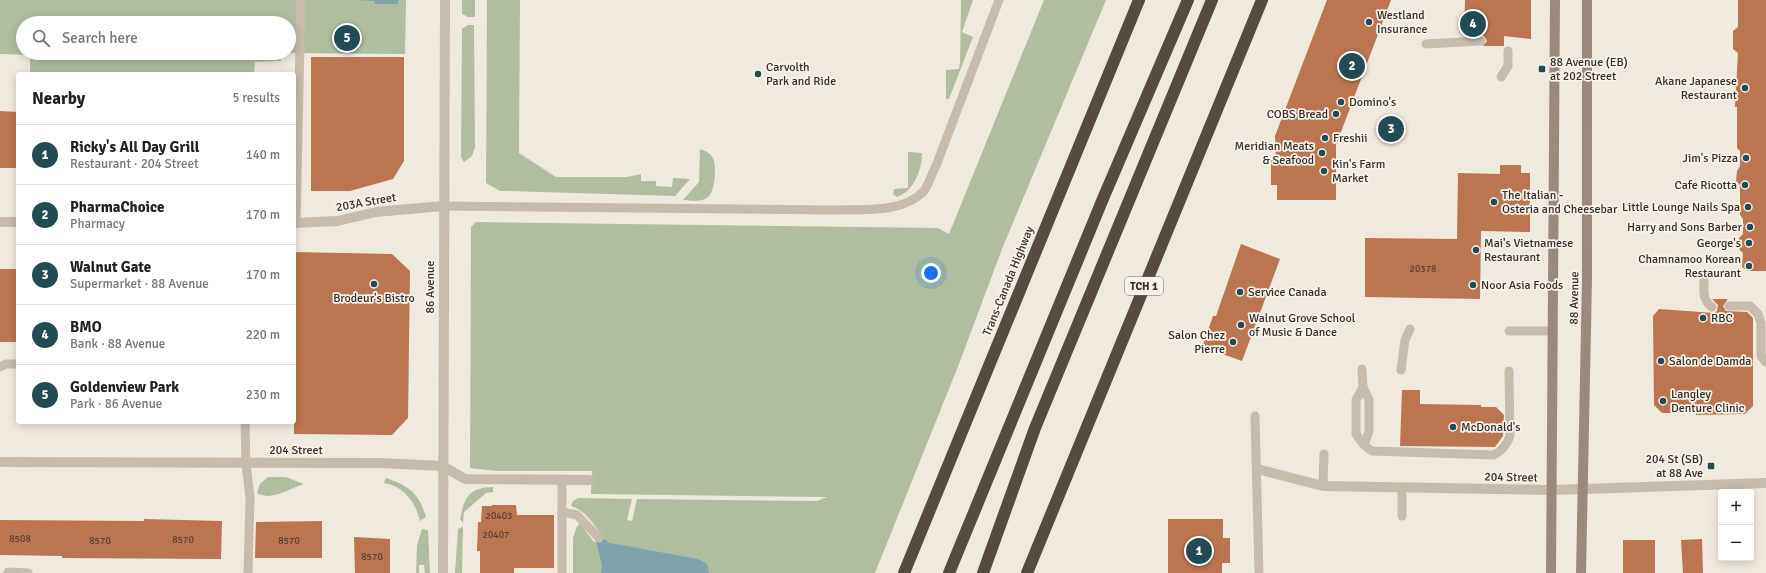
<!DOCTYPE html>
<meta charset="utf-8">
<style>
body{margin:0;font-family:Signika,sans-serif;background:#f2f2f2;color:#222}
.controls{position:absolute;right:12px;bottom:12px;display:grid;overflow:hidden;border-radius:4px;box-shadow:0 2px 10px #0003}
.controls button{width:36px;height:36px;display:grid;place-items:center;padding:0;border:0;border-bottom:1px solid #e0e0e0;background:#fff;color:#222;font:20px sans-serif}
.you{position:absolute;left:931px;top:273px;width:14px;height:14px;margin:-10px;border:3px solid #fff;border-radius:50%;background:#1a73e8;box-shadow:0 0 0 6px #1a73e833}
.badge{display:grid;place-items:center;width:26px;height:26px;border-radius:50%;background:#224b53;color:#fff;font-size:13px;font-weight:700}
.pin{position:absolute;translate:-50% -50%;border:2px solid #fff;box-shadow:0 1px 4px #0006}
.list{margin:0;padding:0;list-style:none}
h2{display:flex;justify-content:space-between;align-items:center;height:52px;margin:0;padding:0 16px;font-size:17px}
h2 small{font-size:13px;font-weight:400;color:#767676}
.list li{display:grid;grid-template-columns:26px 1fr auto;gap:12px;align-items:center;box-sizing:border-box;height:60px;padding:0 16px;border-top:1px solid #e0e0e0}
.list b{display:block;font-size:15px;white-space:nowrap}
.list p{margin:0;font-size:13px;white-space:nowrap;color:#767676}
.list em{font-size:13px;font-style:normal;color:#767676}
.icon{flex:none;width:22px;height:22px;fill:none;stroke:currentColor;stroke-width:2;stroke-linecap:round;stroke-linejoin:round}
.map{position:relative;flex:none;width:1766px;height:573px;overflow:hidden}
.search{position:absolute;background:#fff;box-shadow:0 2px 10px #0003;left:16px;top:16px;width:280px;height:44px;display:flex;align-items:center;gap:10px;box-sizing:border-box;padding:0 14px;border-radius:22px;color:#767676;font-size:15px}
.panel{position:absolute;background:#fff;box-shadow:0 2px 10px #0003;left:16px;top:72px;width:280px;height:352px;border-radius:4px}
.map>svg:first-child{display:block}
.green{fill:#b0be9f;fill-rule:evenodd}
.water{fill:#7fa4ab}
.building{fill:#bb7651}
.lines{fill:none;stroke-linecap:round;stroke-linejoin:round}
.service{stroke:#c7bbab;stroke-width:9}
.minor{stroke:#c7bbab;stroke-width:10}
.tertiary{stroke:#c7bbab;stroke-width:10}
.secondary{stroke:#9b8a7c;stroke-width:10}
.motorway{stroke:#564a41;stroke-width:12}
.poi-dot{fill:#224b53;stroke:#f8f3ea;stroke-width:1.5}
.labels{text-anchor:middle;stroke-width:3.5;stroke-linejoin:round;paint-order:stroke}
.number-label{font-size:10px;fill:#564033}
.shield{fill:#f8f3ea;stroke:#706963;stroke-width:1}
.shield-label{font-size:11px;font-weight:bold;fill:#352e29}
.poi-label{font-size:12px;fill:#352e29;stroke:#f8f3ea;text-anchor:start}
.street-label{font-size:12px;fill:#352e29;stroke:#f8f3ea}
</style>
<div class="map">
<svg width="1766" height="573" viewBox="0 0 1766 573">
<rect width="100%" height="100%" fill="#f0e9de"/>
<!-- green -->
<g class="green">
<path d="M0,0H406L405,54L281,53V61L255,62L254,73L30,74V55L0,54ZM23,23H289V53H23Z"/>
<path d="M462,0H475V17H468L462,14Z"/>
<path d="M487,0H520L519,153L556,177H627L641,174V181H656V186L672,187L673,178L690,179L675,196L508,191H500L486,183Z"/>
<path d="M961,0H973L962,32L973,37L949,99H946V70L959,69L960,62Z"/>
<path d="M1044,0H1106L1002,249L959,364L875,573H573V538L577,526L580,524L594,542L603,537C594,525 586,511 571,506L573,501L578,498L632,499L627,520L632,521L637,499L817,501L827,497L591,494L592,471H496L470,468L471,227L476,222L938,228L949,234Z"/>
<path d="M468,25H474L475,147L472,156L464,162L461,157L462,29Z"/>
<path d="M700,149C706,151 710,153 713,158C717,167 715,191 708,197C701,203 691,200 683,200L699,182Z"/>
<path d="M908,152L922,153C922,170 914,191 897,197L893,194L894,189L908,188Z"/>
<path d="M268,477H286L304,484C289,488 272,502 257,493L260,484Z"/>
<path d="M386,478C409,486 419,493 426,517L420,521C416,503 404,486 384,483Z"/>
<path d="M493,487V492L486,493L464,512L463,523L460,519C465,497 468,488 493,487Z"/>
<path d="M463,527L462,573H455L458,529Z"/>
<path d="M422,529L428,530L430,573H425L424,565H419V573H416L417,545Z"/>
</g>
<!-- water -->
<g class="water">
<path d="M356,0H398V4H375L374,1Z"/>
<path d="M602,538L610,543L698,559L707,564L709,573H601L602,565L596,541Z"/>
</g>
<!-- building -->
<g class="building">
<path d="M1327,0H1391L1336,145V200H1277V185H1271V160H1276L1275,136Z"/>
<path d="M1465,0H1531V39L1504,36V46H1483L1487,41L1484,36H1464Z"/>
<path d="M1738,0H1766V271H1748L1742,267L1743,253L1739,249V238L1743,234V219L1740,215V185L1736,181L1737,171L1740,166V151L1737,148V107H1735L1738,53L1733,49V31L1738,27Z"/>
<path d="M311,57H404V161L393,179L350,191H311Z"/>
<path d="M0,111L18,112V168H0Z"/>
<path d="M1500,165H1521V173H1530V232L1481,231L1480,299L1365,297V238L1457,239L1458,173L1500,174Z"/>
<path d="M1241,244L1280,259L1242,361L1202,347L1213,316H1216Z"/>
<path d="M294,252L392,254L410,271L408,418L392,435L294,434Z"/>
<rect x="0" y="269" width="18" height="73"/>
<path d="M1712,299H1728L1723,306L1726,311L1747,312L1753,318V406L1745,414L1696,415V413H1662L1654,405L1653,316L1659,309L1714,313L1717,311L1718,305Z"/>
<path d="M1402,390H1420V404L1481,405V407H1496L1504,415L1503,436L1495,447L1400,446Z"/>
<path d="M492,505H516L517,515H554V568H514V573H480V551H477L478,522H481L482,506H492Z"/>
<path d="M144,519L222,521L221,559L62,558V556L0,555V520L144,521Z"/>
<path d="M1168,519H1223V538H1230V563H1222V573H1168Z"/>
<path d="M322,521V558H255L256,522Z"/>
<path d="M354,537L390,539V573H355Z"/>
<path d="M1702,539L1703,573H1683L1681,540Z"/>
<rect x="1623" y="540" width="32" height="33"/>
</g>
<g class="lines">
<!-- service -->
<g class="service">
<path d="M1426,44L1481,41"/>
<path d="M1501,77L1508,66V51"/>
<path d="M443,206L832,210C861,209 902,214 924,191C929,184 932,173 936,166L999,0"/>
<path d="M296,223L301,0"/>
<path d="M1704,280C1704,291 1702,300 1712,307"/>
<path d="M1729,306H1750L1758,314L1761,323V356L1766,362"/>
<path d="M1509,331H1553"/>
<path d="M0,367L6,364H18"/>
<path d="M1362,369L1363,387L1369,400V431L1364,445"/>
<path d="M1401,370L1405,340L1410,329"/>
<path d="M1363,387L1356,400V434L1364,445L1372,451L1494,455C1502,451 1507,444 1510,436L1509,371"/>
<path d="M1255,416L1259,573"/>
<path d="M245,422L246,464L250,498L248,573"/>
<path d="M562,480V573"/>
<path d="M1323,486L1324,454"/>
<path d="M562,512L577,515L599,538"/>
<path d="M1402,516V488"/>
<path d="M8,572L28,573"/>
</g>
<!-- minor -->
<g class="minor">
<path d="M0,222H18"/>
<path d="M294,223L337,221L376,212L443,206"/>
<path d="M443,466L465,479L589,480"/>
<path d="M1257,469L1323,486L1552,490"/>
</g>
<!-- tertiary -->
<g class="tertiary">
<path d="M0,462L379,463L443,466"/>
<path d="M1552,490L1766,483"/>
<path d="M443,573L445,0"/>
</g>
<!-- secondary -->
<g class="secondary">
<path d="M1551,573L1555,0"/>
<path d="M1581,573L1587,279V0"/>
</g>
<!-- motorway -->
<g class="motorway">
<path d="M904,573L1139,0"/>
<path d="M949,573L1102,201L1188,0"/>
<path d="M983,573L1035,428L1212,0"/>
<path d="M1027,573L1262,0"/>
</g>
</g>
<!-- markers -->
<g class="poi-dot">
<circle cx="1369" cy="22" r="4"/>
<rect x="1538" y="65" width="8" height="8" rx="2"/>
<circle cx="758" cy="74" r="4"/>
<circle cx="1745" cy="88" r="4"/>
<circle cx="1341" cy="102" r="4"/>
<circle cx="1336" cy="114" r="4"/>
<circle cx="1325" cy="138" r="4"/>
<circle cx="1322" cy="153" r="4"/>
<circle cx="1746" cy="158" r="4"/>
<circle cx="1324" cy="171" r="4"/>
<circle cx="1745" cy="185" r="4"/>
<circle cx="1494" cy="202" r="4"/>
<circle cx="1748" cy="207" r="4"/>
<circle cx="1750" cy="227" r="4"/>
<circle cx="1749" cy="243" r="4"/>
<circle cx="1476" cy="250" r="4"/>
<circle cx="1749" cy="266" r="4"/>
<circle cx="374" cy="284" r="4"/>
<circle cx="1473" cy="285" r="4"/>
<circle cx="1240" cy="292" r="4"/>
<circle cx="1703" cy="318" r="4"/>
<circle cx="1241" cy="325" r="4"/>
<circle cx="1233" cy="342" r="4"/>
<circle cx="1661" cy="361" r="4"/>
<circle cx="1663" cy="401" r="4"/>
<circle cx="1453" cy="427" r="4"/>
<rect x="1707" y="462" width="8" height="8" rx="2"/>
</g>
<g class="labels">
<!-- number labels -->
<g class="number-label">
<text x="1423" y="272">20378</text>
<text x="499" y="519">20403</text>
<text x="496" y="538">20407</text>
<text x="20" y="542">8508</text>
<text x="183" y="543">8570</text>
<text x="100" y="544">8570</text>
<text x="289" y="544">8570</text>
<text x="372" y="560">8570</text>
</g>
<!-- shield labels -->
<rect class="shield" x="1125" y="277" width="38" height="18" rx="3"/>
<g class="shield-label">
<text x="1144" y="290">TCH 1</text>
</g>
<!-- poi labels -->
<g class="poi-label">
<text x="1377" y="19">Westland<tspan x="1377" dy="14">Insurance</tspan></text>
<text x="1550" y="66">88 Avenue (EB)<tspan x="1550" dy="14">at 202 Street</tspan></text>
<text x="766" y="71">Carvolth<tspan x="766" dy="14">Park and Ride</tspan></text>
<text x="1737" y="85" text-anchor="end">Akane Japanese<tspan x="1737" dy="14">Restaurant</tspan></text>
<text x="1349" y="106">Domino's</text>
<text x="1328" y="118" text-anchor="end">COBS Bread</text>
<text x="1333" y="142">Freshii</text>
<text x="1314" y="150" text-anchor="end">Meridian Meats<tspan x="1314" dy="14">&amp; Seafood</tspan></text>
<text x="1738" y="162" text-anchor="end">Jim's Pizza</text>
<text x="1332" y="168">Kin's Farm<tspan x="1332" dy="14">Market</tspan></text>
<text x="1737" y="189" text-anchor="end">Cafe Ricotta</text>
<text x="1502" y="199">The Italian -<tspan x="1502" dy="14">Osteria and Cheesebar</tspan></text>
<text x="1740" y="211" text-anchor="end">Little Lounge Nails Spa</text>
<text x="1742" y="231" text-anchor="end">Harry and Sons Barber</text>
<text x="1484" y="247">Mai's Vietnamese<tspan x="1484" dy="14">Restaurant</tspan></text>
<text x="1741" y="247" text-anchor="end">George's</text>
<text x="1741" y="263" text-anchor="end">Chamnamoo Korean<tspan x="1741" dy="14">Restaurant</tspan></text>
<text x="1481" y="289">Noor Asia Foods</text>
<text x="1248" y="296">Service Canada</text>
<text x="374" y="302" text-anchor="middle">Brodeur's Bistro</text>
<text x="1249" y="322">Walnut Grove School<tspan x="1249" dy="14">of Music &amp; Dance</tspan></text>
<text x="1711" y="322">RBC</text>
<text x="1225" y="339" text-anchor="end">Salon Chez<tspan x="1225" dy="14">Pierre</tspan></text>
<text x="1669" y="365">Salon de Damda</text>
<text x="1671" y="398">Langley<tspan x="1671" dy="14">Denture Clinic</tspan></text>
<text x="1461" y="431">McDonald's</text>
<text x="1703" y="463" text-anchor="end">204 St (SB)<tspan x="1703" dy="14">at 88 Ave</tspan></text>
</g>
<!-- street labels -->
<g class="street-label">
<text transform="translate(366 202) rotate(-10)" y="4">203A Street</text>
<text transform="translate(1008 281) rotate(-68)" y="4">Trans-Canada Highway</text>
<text transform="translate(430 287) rotate(-90)" y="4">86 Avenue</text>
<text transform="translate(1574 298) rotate(-89)" y="4">88 Avenue</text>
<text x="296" y="454">204 Street</text>
<text transform="translate(1511 477) rotate(1)" y="4">204 Street</text>
</g>
</g>
</svg>
<div class="controls">
<button>+</button>
<button>−</button>
</div>
<div class="you"></div>
<div class="pin badge" style="left:1199px;top:551px">1</div>
<div class="pin badge" style="left:1352px;top:66px">2</div>
<div class="pin badge" style="left:1391px;top:129px">3</div>
<div class="pin badge" style="left:1473px;top:24px">4</div>
<div class="pin badge" style="left:347px;top:38px">5</div>
<div class="search"><svg class="icon" aria-label="search" viewBox="0 0 24 24"><circle cx="10" cy="10" r="6"/><path d="M15 15l6 6"/></svg>Search here</div>
<section class="panel">
<h2>Nearby<small>5 results</small></h2>
<ul class="list">
<li><span class="badge">1</span><div><b>Ricky's All Day Grill</b><p>Restaurant · 204 Street</p></div><em>140 m</em></li>
<li><span class="badge">2</span><div><b>PharmaChoice</b><p>Pharmacy</p></div><em>170 m</em></li>
<li><span class="badge">3</span><div><b>Walnut Gate</b><p>Supermarket · 88 Avenue</p></div><em>170 m</em></li>
<li><span class="badge">4</span><div><b>BMO</b><p>Bank · 88 Avenue</p></div><em>220 m</em></li>
<li><span class="badge">5</span><div><b>Goldenview Park</b><p>Park · 86 Avenue</p></div><em>230 m</em></li>
</ul>
</section>
</div>
